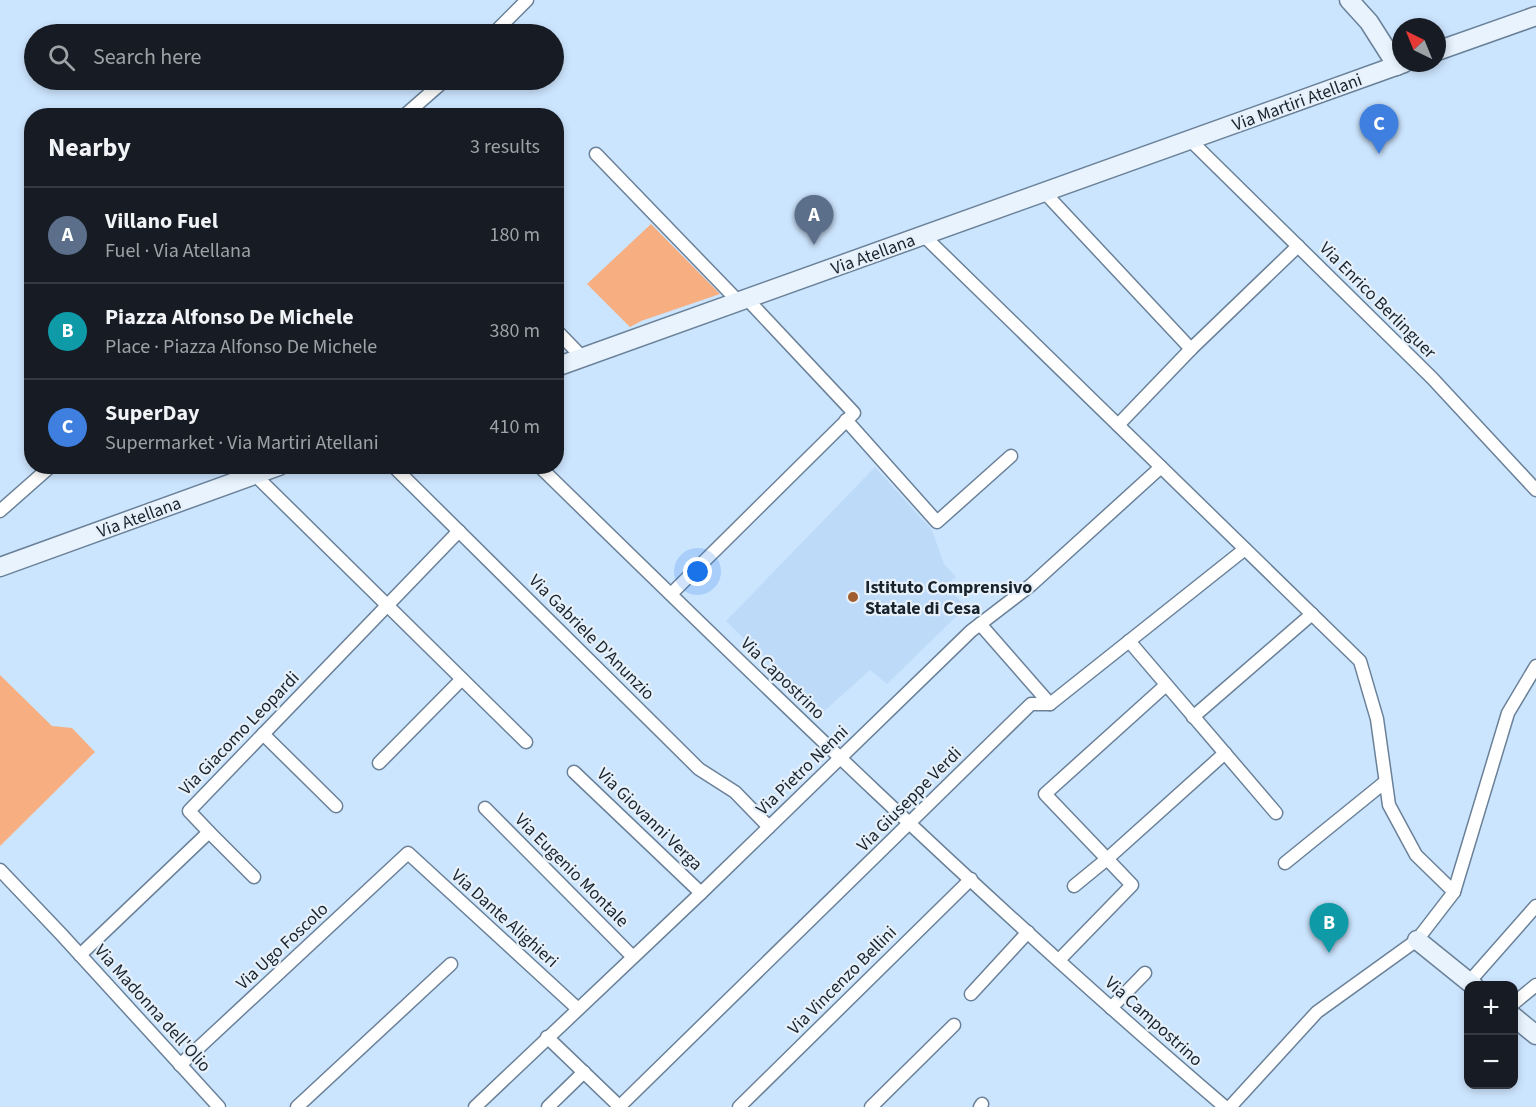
<!DOCTYPE html>
<meta charset="utf-8">
<style>
body{margin:0;font-family:"Source Sans 3",sans-serif;background:#20242c;color:#f1f3f6}
.controls{position:absolute;right:18px;bottom:18px;display:grid;overflow:hidden;border-radius:12px;box-shadow:0 3px 9px #0003}
.controls button{width:54px;height:54px;display:grid;place-items:center;padding:0;border:0;border-bottom:2px solid #363941;background:#171b24;color:#f1f3f6;font:30px sans-serif}
.compass{position:absolute;left:1392px;top:18px;width:54px;height:54px;border-radius:50%;background:#171b24;box-shadow:0 3px 9px #0003;rotate:317deg}
.you{position:absolute;left:698px;top:572px;width:21px;height:21px;margin:-15px;border:4px solid #fff;border-radius:50%;background:#1a73e8;box-shadow:0 0 0 9px #1a73e833}
.badge{display:grid;place-items:center;width:39px;height:39px;border-radius:50%;background:#7c3aed;color:#fff;font-size:20px;font-weight:700}
.pin{position:absolute;translate:-50% -50px;filter:drop-shadow(0 2px 3px #0008)}
.pin::after{content:'';position:absolute;top:32px;width:21px;height:18px;background:inherit;clip-path:polygon(0 0,100% 0,50% 100%)}
.list{margin:0;padding:0;list-style:none}
h2{display:flex;justify-content:space-between;align-items:center;height:78px;margin:0;padding:0 24px;font-size:26px}
h2 small{font-size:20px;font-weight:400;color:#9ea1a6}
.list li{display:grid;grid-template-columns:39px 1fr auto;gap:18px;align-items:center;box-sizing:border-box;height:96px;padding:0 24px;border-top:2px solid #363941}
.list b{display:block;font-size:22px;white-space:nowrap}
.list p{margin:0;font-size:20px;white-space:nowrap;color:#9ea1a6}
.list em{font-size:20px;font-style:normal;color:#9ea1a6}
.icon{flex:none;width:33px;height:33px;fill:none;stroke:currentColor;stroke-width:2;stroke-linecap:round;stroke-linejoin:round}
.map{position:relative;flex:none;width:1536px;height:1107px;overflow:hidden}
.search{position:absolute;background:#171b24;box-shadow:0 3px 9px #0003;left:24px;top:24px;width:540px;height:66px;display:flex;align-items:center;gap:15px;box-sizing:border-box;padding:0 21px;border-radius:33px;color:#9ea1a6;font-size:22px}
.panel{position:absolute;background:#171b24;box-shadow:0 3px 9px #0003;left:24px;top:108px;width:540px;height:366px;border-radius:24px}
.map>svg:first-child{display:block}
.built{fill:#bddaf9}
.green{fill:#f7ae80}
.lines{fill:none;stroke-linecap:round;stroke-linejoin:round}
.street-casing{stroke:#6a8198;stroke-width:15}
.secondary-casing{stroke:#6a8198;stroke-width:21}
.street{stroke:#fff;stroke-width:12}
.secondary{stroke:#e8f3fe;stroke-width:18}
.poi-dot{fill:#a15d2d;stroke:#e6f0fa;stroke-width:2}
.labels{text-anchor:middle;stroke-width:4.5;stroke-linejoin:round;paint-order:stroke}
.street-label{font-size:18px;fill:#19232c;stroke:#e6f0fa}
.poi-label{font-size:18px;font-weight:bold;fill:#19232c;stroke:#e6f0fa;text-anchor:start}
</style>
<div class="map">
<svg width="1536" height="1107" viewBox="0 0 1536 1107">
<rect width="100%" height="100%" fill="#cce5fe"/>
<!-- built -->
<path class="built" d="M875,467L932,530L944,564L956,577L946,586L966,607L887,684L870,670L821,714L726,621Z"/>
<!-- green -->
<g class="green">
<path d="M651,224L720,294L641,321L630,327L587,284Z"/>
<path d="M0,675L52,726L72,728L95,752L0,846Z"/>
</g>
<g class="lines">
<!-- street casing -->
<g class="street-casing">
<g id="street">
<path d="M493,34L527,0"/>
<path d="M404,116L445,80"/>
<path d="M1190,140L1432,378L1536,490"/>
<path d="M596,154L739,302"/>
<path d="M1045,193L1191,349"/>
<path d="M924,236L1360,661L1377,719L1389,805L1416,855L1454,892"/>
<path d="M556,330L583,358"/>
<path d="M846,420L937,522L1011,456"/>
<path d="M1118,425L1191,349L1298,246"/>
<path d="M393,466L699,769L735,792L769,827"/>
<path d="M539,466C763,685 987,904 1225,1107"/>
<path d="M255,475L526,742"/>
<path d="M0,511L51,466"/>
<path d="M671,594L854,413L747,299"/>
<path d="M980,624L1050,704"/>
<path d="M1129,641L1276,813"/>
<path d="M1193,717L1312,614"/>
<path d="M263,734L336,806"/>
<path d="M379,763L462,679"/>
<path d="M574,772L701,893"/>
<path d="M485,808L633,957"/>
<path d="M209,832L254,877"/>
<path d="M1285,863L1385,782"/>
<path d="M0,870L61,934L219,1107"/>
<path d="M1074,886L1107,859L1225,753"/>
<path d="M80,955L209,832L189,811L459,531"/>
<path d="M1059,960L1132,885L1045,794L1166,685"/>
<path d="M1469,982L1536,906"/>
<path d="M971,994L1028,932"/>
<path d="M1514,1003L1536,985"/>
<path d="M1111,1008L1145,973"/>
<path d="M547,1037L620,1107"/>
<path d="M180,1065L408,853L578,1009"/>
<path d="M620,1106L1031,704H1050L1245,549"/>
<path d="M297,1107L451,964"/>
<path d="M475,1107L701,893L971,631L1031,585L1161,467"/>
<path d="M548,1107L584,1072"/>
<path d="M739,1107L971,879"/>
<path d="M871,1107L954,1025"/>
<path d="M980,1107L982,1104"/>
<path d="M1230,1107L1317,1012L1417,940L1454,892L1508,713L1536,666"/>
</g>
</g>
<!-- secondary casing -->
<g class="secondary-casing">
<g id="secondary">
<path d="M1349,0L1369,22L1397,66"/>
<path d="M1437,51L1536,16"/>
<path d="M556,367L1404,63"/>
<path d="M0,567L279,466"/>
<path d="M1417,940L1474,986"/>
<path d="M1514,1017L1536,1035"/>
</g>
</g>
<!-- street -->
<use href="#street" class="street"/>
<!-- secondary -->
<use href="#secondary" class="secondary"/>
</g>
<!-- markers -->
<circle class="poi-dot" cx="853" cy="597" r="6"/>
<g class="labels">
<!-- street labels -->
<g class="street-label">
<text transform="translate(1297 102) rotate(-20)" y="6">Via Martiri Atellani</text>
<text transform="translate(873 254) rotate(-20)" y="6">Via Atellana</text>
<text transform="translate(1378 300) rotate(45)" y="6">Via Enrico Berlinguer</text>
<text transform="translate(139 517) rotate(-20)" y="6">Via Atellana</text>
<text transform="translate(592 637) rotate(45)" y="6">Via Gabriele D'Anunzio</text>
<text transform="translate(783 678) rotate(44)" y="6">Via Capostrino</text>
<text transform="translate(239 733) rotate(-46)" y="6">Via Giacomo Leopardi</text>
<text transform="translate(802 770) rotate(-44)" y="6">Via Pietro Nenni</text>
<text transform="translate(909 799) rotate(-45)" y="6">Via Giuseppe Verdi</text>
<text transform="translate(650 819) rotate(44)" y="6">Via Giovanni Verga</text>
<text transform="translate(572 870) rotate(45)" y="6">Via Eugenio Montale</text>
<text transform="translate(505 918) rotate(42)" y="6">Via Dante Alighieri</text>
<text transform="translate(282 946) rotate(-43)" y="6">Via Ugo Foscolo</text>
<text transform="translate(842 980) rotate(-45)" y="6">Via Vincenzo Bellini</text>
<text transform="translate(153 1008) rotate(48)" y="6">Via Madonna dell'Olio</text>
<text transform="translate(1154 1021) rotate(42)" y="6">Via Campostrino</text>
</g>
<!-- poi labels -->
<g class="poi-label">
<text x="865" y="593">Istituto Comprensivo<tspan x="865" dy="21">Statale di Cesa</tspan></text>
</g>
</g>
</svg>
<div class="controls">
<button>+</button>
<button>−</button>
</div>
<svg class="compass" viewBox="-18 -18 36 36"><path d="M0-13l5 13h-10z" fill="#e53935"/><path d="M0 13l5-13h-10z" fill="#9ea1a6"/></svg>
<div class="you"></div>
<div class="pin badge" style="left:814px;top:245px;background:#5c6f8a">A</div>
<div class="pin badge" style="left:1329px;top:953px;background:#0f9aa8">B</div>
<div class="pin badge" style="left:1379px;top:154px;background:#3f7fe0">C</div>
<div class="search"><svg class="icon" aria-label="search" viewBox="0 0 24 24"><circle cx="10" cy="10" r="6"/><path d="M15 15l6 6"/></svg>Search here</div>
<section class="panel">
<h2>Nearby<small>3 results</small></h2>
<ul class="list">
<li><span class="badge" style="background:#5c6f8a">A</span><div><b>Villano Fuel</b><p>Fuel · Via Atellana</p></div><em>180 m</em></li>
<li><span class="badge" style="background:#0f9aa8">B</span><div><b>Piazza Alfonso De Michele</b><p>Place · Piazza Alfonso De Michele</p></div><em>380 m</em></li>
<li><span class="badge" style="background:#3f7fe0">C</span><div><b>SuperDay</b><p>Supermarket · Via Martiri Atellani</p></div><em>410 m</em></li>
</ul>
</section>
</div>
